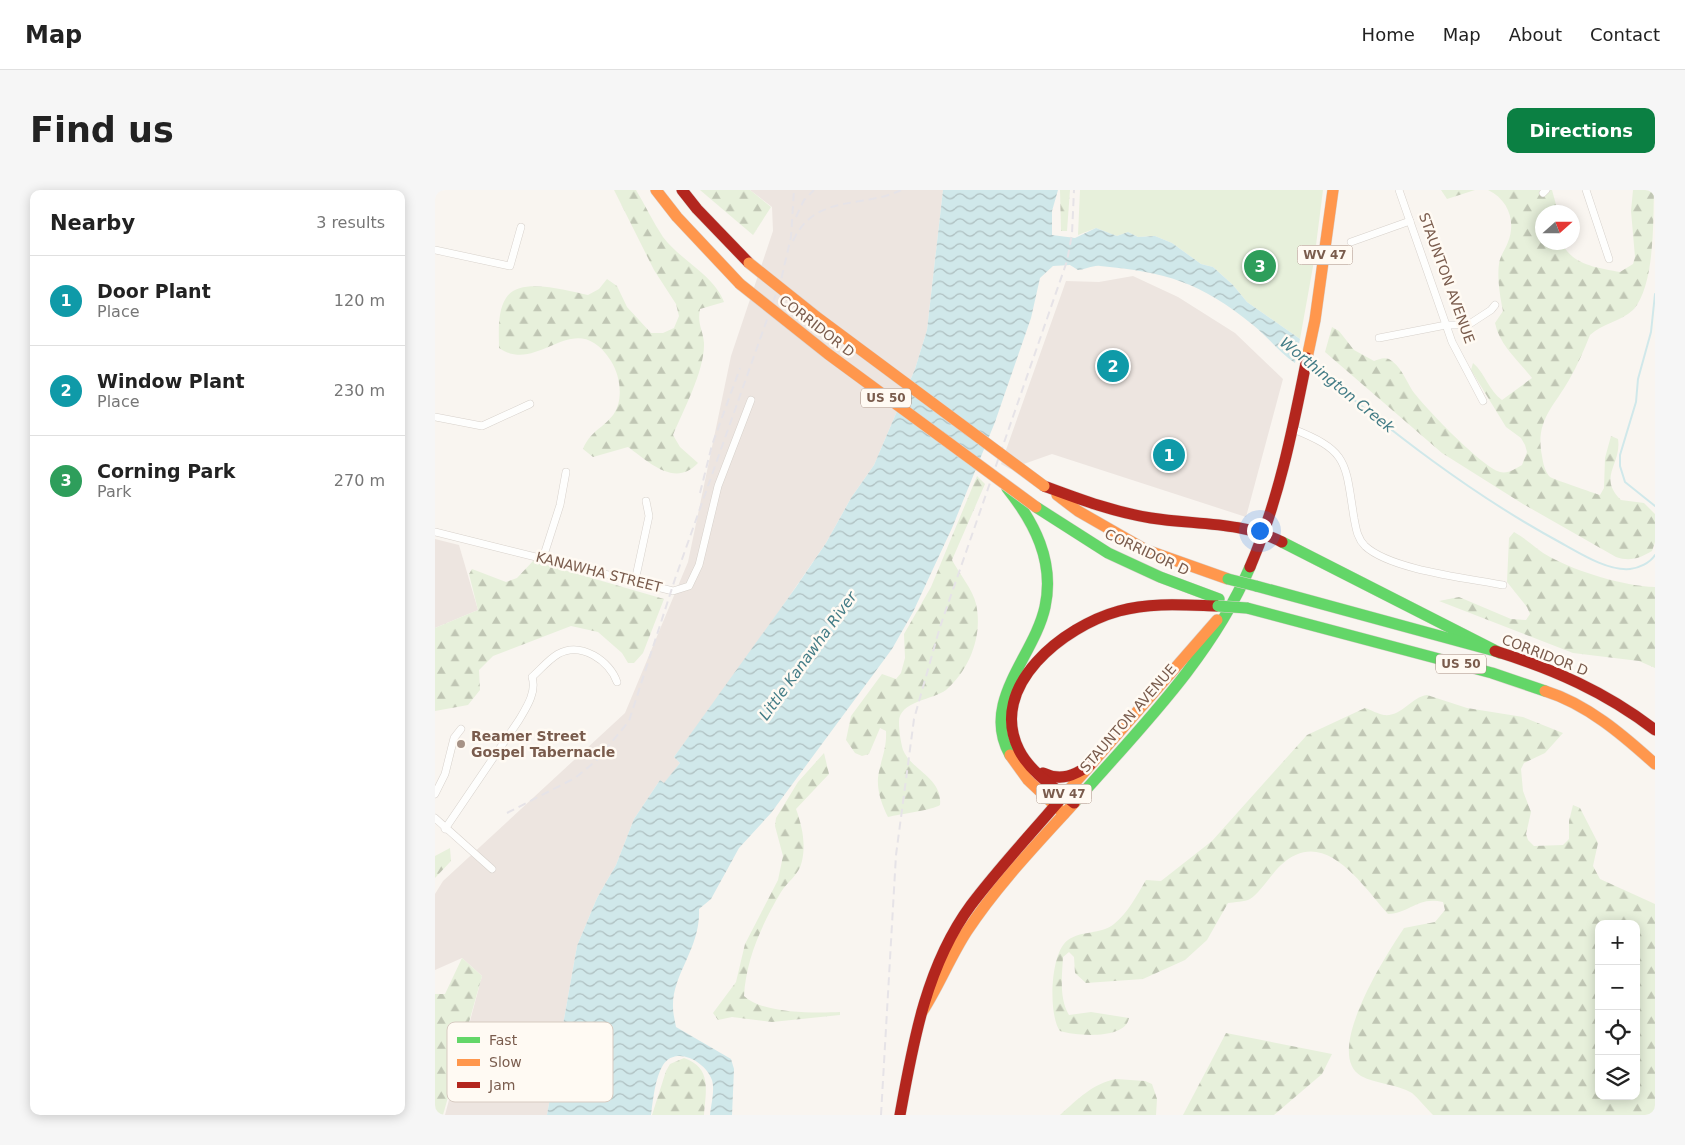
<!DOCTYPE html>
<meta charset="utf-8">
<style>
body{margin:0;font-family:"DejaVu Sans",sans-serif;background:#f6f6f6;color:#222}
.controls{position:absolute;right:15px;bottom:15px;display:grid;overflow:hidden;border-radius:10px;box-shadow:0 2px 12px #0003}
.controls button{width:45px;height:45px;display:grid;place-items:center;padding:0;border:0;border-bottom:1px solid #e0e0e0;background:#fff;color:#222;font:25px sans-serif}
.compass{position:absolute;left:1100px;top:15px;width:45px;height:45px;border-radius:50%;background:#fff;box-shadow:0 2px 12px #0003;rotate:69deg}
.you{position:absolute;left:824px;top:340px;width:18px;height:18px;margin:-12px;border:4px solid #fff;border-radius:50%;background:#1a73e8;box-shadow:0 0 0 8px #1a73e833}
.badge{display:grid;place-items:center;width:32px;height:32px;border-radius:50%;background:#0b8043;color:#fff;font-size:16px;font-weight:700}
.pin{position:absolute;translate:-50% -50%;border:2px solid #fff;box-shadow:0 1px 5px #0006}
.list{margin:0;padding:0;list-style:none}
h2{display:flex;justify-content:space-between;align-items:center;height:65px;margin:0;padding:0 20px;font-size:21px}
h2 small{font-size:16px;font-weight:400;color:#767676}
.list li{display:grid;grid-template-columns:32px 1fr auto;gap:15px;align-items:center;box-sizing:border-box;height:90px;padding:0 20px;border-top:1px solid #e0e0e0}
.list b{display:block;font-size:19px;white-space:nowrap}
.list p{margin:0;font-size:16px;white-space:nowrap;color:#767676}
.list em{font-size:16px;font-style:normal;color:#767676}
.icon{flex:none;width:28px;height:28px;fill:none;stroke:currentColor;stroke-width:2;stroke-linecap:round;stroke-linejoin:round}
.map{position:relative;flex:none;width:1220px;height:925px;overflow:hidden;border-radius:10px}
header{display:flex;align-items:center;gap:30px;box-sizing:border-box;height:70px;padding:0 25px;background:#fff;border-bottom:1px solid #e0e0e0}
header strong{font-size:24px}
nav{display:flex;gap:28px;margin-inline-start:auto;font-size:18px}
.intro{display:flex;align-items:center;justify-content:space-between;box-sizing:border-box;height:120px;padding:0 30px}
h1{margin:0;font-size:35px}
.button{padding:12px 22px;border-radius:10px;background:#0b8043;color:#fff;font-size:18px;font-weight:700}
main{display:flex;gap:30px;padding:0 30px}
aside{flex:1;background:#fff;border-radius:10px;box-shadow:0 2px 12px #0003}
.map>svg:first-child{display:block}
.industrial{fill:#ede5e0}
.green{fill:#e7f0db}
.forest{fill:url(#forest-firs);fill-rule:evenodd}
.water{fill:url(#water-waves)}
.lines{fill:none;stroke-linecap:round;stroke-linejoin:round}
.stream{stroke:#d0e8ea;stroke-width:2}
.street-casing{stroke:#d7d1cb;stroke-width:8}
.fast-casing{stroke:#dad1cc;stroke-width:12}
.slow-casing{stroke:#dad1cc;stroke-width:12}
.jam-casing{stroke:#dad1cc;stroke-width:12}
.street{stroke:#fefefd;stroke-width:7}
.fast{stroke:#63d668;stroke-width:11}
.slow{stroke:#ff974d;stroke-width:11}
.jam{stroke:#b3261e;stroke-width:11}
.rail{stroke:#e6e3e7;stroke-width:2;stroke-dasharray:8 5;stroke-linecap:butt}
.fast-bridge-casing{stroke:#dad1cc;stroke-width:12;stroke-linecap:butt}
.slow-bridge-casing{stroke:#dad1cc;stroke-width:12;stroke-linecap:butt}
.fast-bridge{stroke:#63d668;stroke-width:11}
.slow-bridge{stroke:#ff974d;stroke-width:11}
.poi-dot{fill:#a69286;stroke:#fffaf3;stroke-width:2}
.labels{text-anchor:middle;stroke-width:5;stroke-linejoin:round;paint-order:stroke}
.shield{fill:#fffaf3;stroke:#a28b7f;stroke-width:1}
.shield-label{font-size:12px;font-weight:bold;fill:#7a5c4d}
.street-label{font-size:14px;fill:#7a5c4d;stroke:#fffaf3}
.poi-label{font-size:14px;font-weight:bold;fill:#7a5c4d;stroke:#fffaf3;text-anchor:start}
.water-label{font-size:15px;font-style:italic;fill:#437c86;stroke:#fffaf3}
.key{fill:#fffaf3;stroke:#d7cbc1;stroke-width:1}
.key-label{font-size:14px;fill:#7a5c4d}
</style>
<header>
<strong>Map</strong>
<nav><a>Home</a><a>Map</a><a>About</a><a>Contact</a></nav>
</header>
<div class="intro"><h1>Find us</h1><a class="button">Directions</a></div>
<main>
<aside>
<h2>Nearby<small>3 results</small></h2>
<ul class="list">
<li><span class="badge" style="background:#0f9aa8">1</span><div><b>Door Plant</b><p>Place</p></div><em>120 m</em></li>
<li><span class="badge" style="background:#0f9aa8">2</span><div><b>Window Plant</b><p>Place</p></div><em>230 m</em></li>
<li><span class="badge" style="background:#2e9e5b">3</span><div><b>Corning Park</b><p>Park</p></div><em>270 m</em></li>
</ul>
</aside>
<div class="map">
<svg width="1220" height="925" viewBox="0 0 1220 925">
<defs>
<pattern id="forest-firs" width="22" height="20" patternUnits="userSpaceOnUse" patternTransform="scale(1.25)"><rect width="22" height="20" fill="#e7f0db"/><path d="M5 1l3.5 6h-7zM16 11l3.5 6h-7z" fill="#c0c6b4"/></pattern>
<pattern id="water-waves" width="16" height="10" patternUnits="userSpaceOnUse" patternTransform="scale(1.25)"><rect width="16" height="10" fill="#d0e8ea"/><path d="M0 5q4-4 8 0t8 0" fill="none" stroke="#aebfc0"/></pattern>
</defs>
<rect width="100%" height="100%" fill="#f9f5f0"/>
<!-- industrial -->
<g class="industrial">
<path d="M315,0H508L492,140L480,179L439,275L416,308L391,353L303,481L239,567L245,573L229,594L225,590L199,629L181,675L162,708L142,756L112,925H10L47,786L27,768L0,780V704L8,691L190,523L253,372L296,166L338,41L337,17Z"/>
<path d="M698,86L743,107L800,143L848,189L811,327L617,264L575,279L566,274L631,91L664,92Z"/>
<path d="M0,349L24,355L43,420L0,438Z"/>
</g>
<!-- green -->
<path class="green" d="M645,0H888L879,71L865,149L812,112L798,95L778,77L766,74L737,53L720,46L703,47L693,42L682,46L661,38L643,45Z"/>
<!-- forest -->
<g class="forest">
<path d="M179,0H201C210,15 218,32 228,47C245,70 279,85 289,112L265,119C262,134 268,140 269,153C270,180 248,221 238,245L245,257L263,273C240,298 214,272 193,257L158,267L148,259C156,238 177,235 183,215C187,201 184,184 176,171C139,114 105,186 64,158C64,143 62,122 71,108C84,86 133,101 153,105L164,99L172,89L182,96L192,117L216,143H228L239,138L244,126L241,114L219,80Z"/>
<path d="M265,0H315L336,17L318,45Z"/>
<path d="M625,0H635L632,41H626Z"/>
<path d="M1006,0H1040L1012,9Z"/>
<path d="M1053,0H1117L1123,22H1108V52L1127,53C1137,75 1163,78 1185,82L1198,74L1200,67L1196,21L1198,0H1219C1218,32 1220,96 1198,120C1185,132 1168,133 1155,145C1149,160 1142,176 1134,190C1118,218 1100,231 1107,266C1108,273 1110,282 1115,287C1118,289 1159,303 1165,305L1169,298L1170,268L1176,246L1183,249C1187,274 1162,287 1186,310L1209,313L1220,324V352L1217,361C1205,368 1195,372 1181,367L1088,314L1007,263L890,162L897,137L904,141L919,160L939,171C944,169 949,167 954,169C965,175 971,190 977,200C989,217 1047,277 1065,282C1073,284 1080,279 1087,275L1092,262L1090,255L1086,248L1071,237L1036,180L1038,173C1050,183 1054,201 1067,210L1097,188C1083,170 1065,156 1060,133L1068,121C1065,107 1062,87 1064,74C1065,66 1070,60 1073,52C1081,32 1074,10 1053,0Z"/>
<path d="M542,286L550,294L517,370C524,383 538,400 541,414C548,445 535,479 511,500C498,510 463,511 464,533C464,541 466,553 468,560C476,580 508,588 505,615C498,620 465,624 453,627C447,615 442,601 443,588C445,571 452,560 451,541L445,538L434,564L427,566L420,563L411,550L416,526L447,484L461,489L466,483L470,468L469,444L496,397Z"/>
<path d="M1079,342C1092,349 1102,360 1115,367C1143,382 1188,396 1220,397V478L1204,471L1138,463L1004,411L1024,407L1076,429L1091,430L1095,424L1092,417L1072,392L1074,348Z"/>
<path d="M98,371L229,409L208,463L199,473H193L187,463L163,442L136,436L58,466L44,480L45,500L33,515L0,521V438L43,420L34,384L37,379L71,392L82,388Z"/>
<path d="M992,505L1032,518L1088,527L1128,543L1110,563L1089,573L1086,579L1088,601L1096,622L1091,644L1093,650L1099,656L1128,655L1134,649V631L1138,615L1145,618L1163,653L1158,676L1165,689L1220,714V925H998C991,918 984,909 977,903C962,894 941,894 926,886C887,863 953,762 969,738L1000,732L1010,720L1008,712C982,706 976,723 953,724C926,694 889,635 846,675C837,683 825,703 815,709C810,712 799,712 793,713L772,750L750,770L708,789L651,793L640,783L639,767L634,762L628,767C627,786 624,808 634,825L656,822L694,828C690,850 642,846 625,841C613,825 615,762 633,750C647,740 665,745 679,734C693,723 702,705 711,690L726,691L777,651L872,545L930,518C936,520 943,524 949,525C967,527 976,507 992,505ZM1164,734H1201V906H1164Z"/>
<path d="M389,563L394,584L361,619C367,636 371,653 367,671C364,685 353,691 346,702C327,734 311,769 309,806C328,824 380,823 405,822V825L337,832L297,827L283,830L278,823L301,792L310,754L343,690L348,666L340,636L341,628L363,592Z"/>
<path d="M15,658L16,671L0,688V666Z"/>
<path d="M27,768L47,786L8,925H0V804H10Z"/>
<path d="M791,843L897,864L887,884L839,925H748Z"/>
<path d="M249,868C277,878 271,900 269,925H217L231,881L235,874Z"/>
<path d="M681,889L710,891L717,894L722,909L721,925H625C643,909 657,894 681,889Z"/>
</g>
<!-- water -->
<path class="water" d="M508,0H623L617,21V45L640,48L661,38L682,46L693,42L703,47L720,46L737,53L766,74L778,77L798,95L812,112L865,149L860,173C844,162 833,147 818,135C765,92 731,82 665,76C658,75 650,80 643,80L635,75L618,76L605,88L596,128L560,232L517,338L478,422L457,459L336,623L304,658L276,709L264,719C266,758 237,784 238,817C238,824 240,831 241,837L296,869L299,879L297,925H275C276,915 280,900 277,890C271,872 241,855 228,875C220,888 218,910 216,925H112L142,756L162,708L181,675L199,629L225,590L229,593L245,573L239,567L361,397L391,353L416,308L439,275L480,179L492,140Z"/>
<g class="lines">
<!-- stream -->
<g class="stream">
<path d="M1220,104L1216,142L1203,189L1201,212L1185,265V276L1190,292L1220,316"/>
<path d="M860,161L868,168"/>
<path d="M876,174C955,241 1037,305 1128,354C1146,364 1173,381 1195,379C1204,378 1215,373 1220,365"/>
</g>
<!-- street casing -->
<g class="street-casing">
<g id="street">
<path d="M964,0L1017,152L1048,211"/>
<path d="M1151,0L1174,69"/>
<path d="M1108,3L1111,0"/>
<path d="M916,52L975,31"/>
<path d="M0,60L75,76L86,37"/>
<path d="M944,148L1011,135H1033L1056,120L1060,115"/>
<path d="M0,227L47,236L95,214"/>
<path d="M858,239C914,261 910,272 919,328C921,338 922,348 930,356C956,380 1032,388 1068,395"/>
<path d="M0,342L238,401L254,396L264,375L283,296L316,210"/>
<path d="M108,368L125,315L131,282"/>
<path d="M200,391L214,326L211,311"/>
<path d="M0,604L10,584L19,548L26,539"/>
<path d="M0,628L57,679"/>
<path d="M10,639L84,530C91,518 102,502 97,487C105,480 113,470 123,464C146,451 175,471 182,492"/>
</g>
</g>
<!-- fast casing -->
<g class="fast-casing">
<g id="fast">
<path d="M572,298C599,332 620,371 610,417C599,467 545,512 575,565"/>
<path d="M601,317L673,363L725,387L784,409"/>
<path d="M847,352L1065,463"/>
<path d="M821,396L1060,461"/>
<path d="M812,418L1057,483L1110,501"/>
<path d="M640,612C705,538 776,468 815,377"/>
</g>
</g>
<!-- slow casing -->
<g class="slow-casing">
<g id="slow">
<path d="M221,0L242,27L305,94"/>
<path d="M872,168L880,130L898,0"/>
<path d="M622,305L643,321L711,360L793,389"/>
<path d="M1110,501C1152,514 1188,545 1220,574"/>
<path d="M575,565L593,590L629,624"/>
<path d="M624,611L782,430"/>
<path d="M487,822C504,796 515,767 532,741C563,694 602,654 640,612"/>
</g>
</g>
<!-- jam casing -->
<g class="jam-casing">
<g id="jam">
<path d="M247,0L262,19L314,73"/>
<path d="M609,296C644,309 678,322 716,328C760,335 806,331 847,352"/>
<path d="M815,377C844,310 858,238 872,168"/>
<path d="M1060,461C1118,479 1171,502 1220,540"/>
<path d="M608,583C626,592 640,585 655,575"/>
<path d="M639,613C620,598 595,582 584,560C552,496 629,436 684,421C716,412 750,415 783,416"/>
<path d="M465,925C478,853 491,776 536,715C563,679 595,645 624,611"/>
</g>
</g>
<!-- street -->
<use href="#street" class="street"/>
<!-- fast -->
<use href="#fast" class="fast"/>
<!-- slow -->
<use href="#slow" class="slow"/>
<!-- jam -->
<use href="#jam" class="jam"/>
<!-- rail -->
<g class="rail">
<path d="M361,27L369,10L379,0"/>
<path d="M358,51C380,3 427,19 466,0"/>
<path d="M265,303L277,255L305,178"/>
<path d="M72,623L140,588L161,571L194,531L240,389L346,90L356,47L359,0"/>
<path d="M446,925L461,665L479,529L505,437L632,71L637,44L639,0"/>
</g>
<!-- fast-bridge casing -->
<g class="fast-bridge-casing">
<g id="fast-bridge">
<path d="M793,389L821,396"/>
<path d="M783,416L812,418"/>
</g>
</g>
<!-- slow-bridge casing -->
<g class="slow-bridge-casing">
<g id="slow-bridge">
<path d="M314,73L383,128L609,296"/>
<path d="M305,94L393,164L601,317"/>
</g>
</g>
<!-- fast-bridge -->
<use href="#fast-bridge" class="fast-bridge"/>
<!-- slow-bridge -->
<use href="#slow-bridge" class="slow-bridge"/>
</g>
<!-- markers -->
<circle class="poi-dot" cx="26" cy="554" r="5"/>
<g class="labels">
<!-- shield labels -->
<g class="shield">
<rect x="862.5" y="55.5" width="55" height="19" rx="4"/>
<rect x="426" y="198.5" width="50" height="19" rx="4"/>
<rect x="1001" y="464.5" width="50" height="19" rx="4"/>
<rect x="601.5" y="594.5" width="55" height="19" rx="4"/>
</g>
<g class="shield-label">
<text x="890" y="69">WV 47</text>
<text x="451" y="212">US 50</text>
<text x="1026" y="478">US 50</text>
<text x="629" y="608">WV 47</text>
</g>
<!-- street labels -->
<g class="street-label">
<text transform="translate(1012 88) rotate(70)" y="5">STAUNTON AVENUE</text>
<text transform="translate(382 136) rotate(38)" y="5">CORRIDOR D</text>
<text transform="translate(712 362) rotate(25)" y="5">CORRIDOR D</text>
<text transform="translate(164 382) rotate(14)" y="5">KANAWHA STREET</text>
<text transform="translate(1110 465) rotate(21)" y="5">CORRIDOR D</text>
<text transform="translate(693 528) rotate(-49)" y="5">STAUNTON AVENUE</text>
</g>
<!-- poi labels -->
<g class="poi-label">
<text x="36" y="551">Reamer Street<tspan x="36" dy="16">Gospel Tabernacle</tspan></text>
</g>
<!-- water labels -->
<g class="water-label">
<text transform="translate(902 195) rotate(39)" y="5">Worthington Creek</text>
<text transform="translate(373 466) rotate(-54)" y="5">Little Kanawha River</text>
</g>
</g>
<!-- legend -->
<rect x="12" y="832" width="166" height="80" rx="8" class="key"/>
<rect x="22" y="847" width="23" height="6" fill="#63d668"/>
<rect x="22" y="869" width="23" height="7" fill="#ff974d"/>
<rect x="22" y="892" width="23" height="6" fill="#b3261e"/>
<g class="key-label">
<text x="54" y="855">Fast</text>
<text x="54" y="877">Slow</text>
<text x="54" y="900">Jam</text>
</g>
</svg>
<div class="controls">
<button>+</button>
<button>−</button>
<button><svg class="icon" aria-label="locate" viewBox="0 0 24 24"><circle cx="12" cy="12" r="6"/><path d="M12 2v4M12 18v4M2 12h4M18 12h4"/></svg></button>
<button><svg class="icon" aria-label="layers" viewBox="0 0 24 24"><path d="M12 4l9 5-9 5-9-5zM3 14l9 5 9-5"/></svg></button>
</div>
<svg class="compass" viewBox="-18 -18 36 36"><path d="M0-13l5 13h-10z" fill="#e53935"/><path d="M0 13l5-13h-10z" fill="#767676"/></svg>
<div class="you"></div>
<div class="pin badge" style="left:734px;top:265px;background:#0f9aa8">1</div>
<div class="pin badge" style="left:678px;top:176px;background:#0f9aa8">2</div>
<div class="pin badge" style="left:825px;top:76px;background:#2e9e5b">3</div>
</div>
</main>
